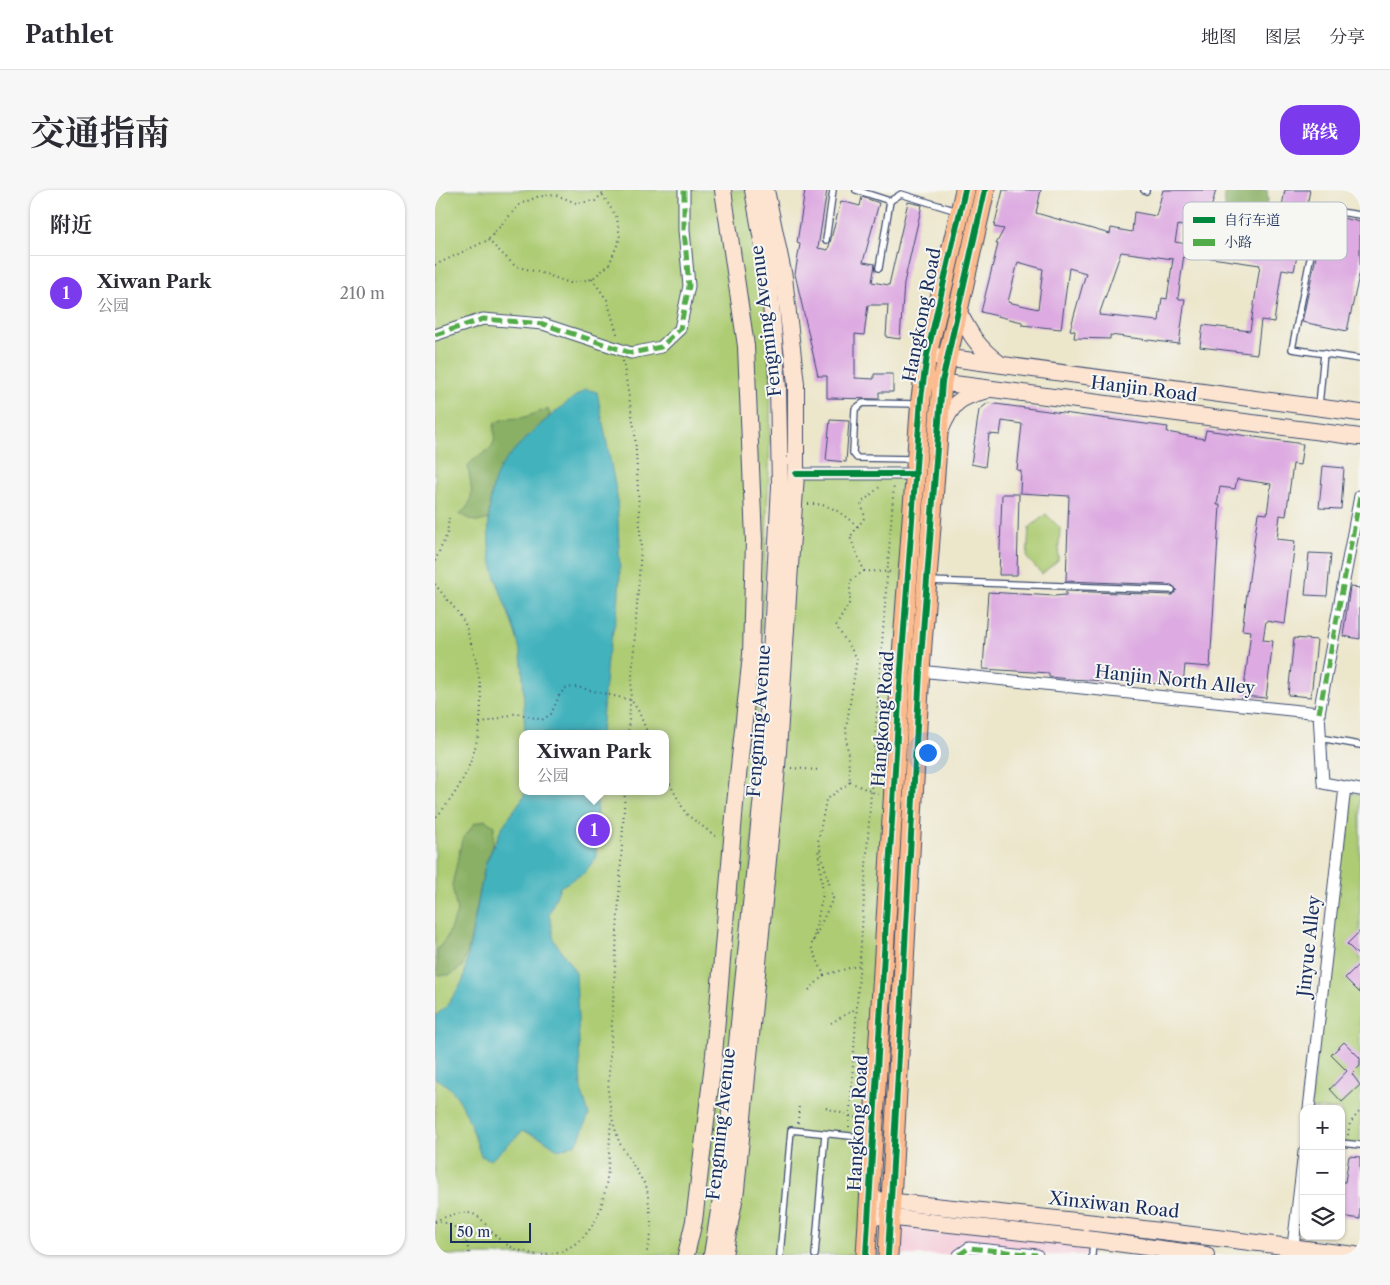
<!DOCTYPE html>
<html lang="zh">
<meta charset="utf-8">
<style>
body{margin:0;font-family:"Libre Caslon Text","Noto Serif SC",serif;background:#f7f7f7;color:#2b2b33}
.controls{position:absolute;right:15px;bottom:15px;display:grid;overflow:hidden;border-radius:10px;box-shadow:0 1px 4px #0004}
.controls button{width:45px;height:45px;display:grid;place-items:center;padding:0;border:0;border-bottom:1px solid #e1e1e2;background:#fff;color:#2b2b33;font:25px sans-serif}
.scale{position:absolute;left:15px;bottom:12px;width:81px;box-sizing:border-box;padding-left:5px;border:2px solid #1b2f5e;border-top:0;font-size:14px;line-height:18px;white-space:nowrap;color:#1b2f5e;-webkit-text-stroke:4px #f6f6f2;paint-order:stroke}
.you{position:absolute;left:492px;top:562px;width:18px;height:18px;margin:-12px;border:4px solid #fff;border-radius:50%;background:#1a73e8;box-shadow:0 0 0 8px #1a73e833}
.badge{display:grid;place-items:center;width:32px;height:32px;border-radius:50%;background:#7c3aed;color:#fff;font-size:16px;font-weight:700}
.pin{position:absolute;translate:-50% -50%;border:2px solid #fff;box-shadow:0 1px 5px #0006}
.popup{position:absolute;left:84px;top:540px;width:150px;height:65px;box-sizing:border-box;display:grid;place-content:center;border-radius:10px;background:#fff;filter:drop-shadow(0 1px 4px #0005);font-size:16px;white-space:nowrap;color:#7c7c81}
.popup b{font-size:19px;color:#2b2b33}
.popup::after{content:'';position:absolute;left:50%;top:100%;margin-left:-10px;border:10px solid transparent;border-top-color:#fff}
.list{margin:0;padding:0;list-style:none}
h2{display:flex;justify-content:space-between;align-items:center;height:65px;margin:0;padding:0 20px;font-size:21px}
h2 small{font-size:16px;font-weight:400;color:#7c7c81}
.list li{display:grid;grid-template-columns:32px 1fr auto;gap:15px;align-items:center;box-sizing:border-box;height:75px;padding:0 20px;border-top:1px solid #e1e1e2}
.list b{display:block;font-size:19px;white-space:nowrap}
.list p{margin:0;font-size:16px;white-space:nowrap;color:#7c7c81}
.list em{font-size:16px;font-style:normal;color:#7c7c81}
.icon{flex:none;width:28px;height:28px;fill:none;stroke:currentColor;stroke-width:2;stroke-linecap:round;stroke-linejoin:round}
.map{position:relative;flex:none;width:925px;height:1065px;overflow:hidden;border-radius:20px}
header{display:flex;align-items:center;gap:30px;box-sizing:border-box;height:70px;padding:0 25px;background:#fff;border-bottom:1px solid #e1e1e2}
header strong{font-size:24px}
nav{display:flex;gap:28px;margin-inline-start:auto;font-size:18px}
.intro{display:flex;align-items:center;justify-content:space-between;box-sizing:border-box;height:120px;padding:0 30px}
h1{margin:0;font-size:35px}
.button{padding:12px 22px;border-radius:20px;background:#7c3aed;color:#fff;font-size:18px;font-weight:700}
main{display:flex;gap:30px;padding:0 30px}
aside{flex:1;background:#fff;border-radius:20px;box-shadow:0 1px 4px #0004}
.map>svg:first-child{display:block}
.built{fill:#f5cfdb}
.green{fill:#adcc73;stroke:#647e68;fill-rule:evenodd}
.forest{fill:#8ab065;stroke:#527062}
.water{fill:#43b2bd;stroke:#2f708e}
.building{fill:#ddaae1;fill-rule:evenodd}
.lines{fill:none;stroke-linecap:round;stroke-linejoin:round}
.lane-casing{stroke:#3a4a6e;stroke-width:8}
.street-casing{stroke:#3a4a6e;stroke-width:13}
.secondary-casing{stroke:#3a4a6e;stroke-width:18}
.primary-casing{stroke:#3a4a6e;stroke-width:21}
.path{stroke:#3a4a6e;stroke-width:2;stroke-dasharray:1 4;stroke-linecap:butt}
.lane{stroke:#fff;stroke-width:5.5}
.street{stroke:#fff;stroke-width:11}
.secondary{stroke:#fde4d1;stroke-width:16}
.primary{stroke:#fbbb8d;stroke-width:19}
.quiet{stroke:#52ab49;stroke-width:5;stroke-dasharray:10 5;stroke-linecap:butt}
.cycleway-casing{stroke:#f6f6f2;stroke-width:9}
.cycleway{stroke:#00873e;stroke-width:6}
.labels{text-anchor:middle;stroke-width:4;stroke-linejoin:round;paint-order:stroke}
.street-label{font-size:18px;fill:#1b2f5e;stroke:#f6f6f2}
.key{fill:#f6f6f2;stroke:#b4bac6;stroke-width:1}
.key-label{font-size:14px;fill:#1b2f5e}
</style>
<header>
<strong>Pathlet</strong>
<nav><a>地图</a><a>图层</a><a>分享</a></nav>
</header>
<div class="intro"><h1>交通指南</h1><a class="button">路线</a></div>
<main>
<aside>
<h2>附近<small></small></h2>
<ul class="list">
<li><span class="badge">1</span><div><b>Xiwan Park</b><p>公园</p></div><em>210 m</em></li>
</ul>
</aside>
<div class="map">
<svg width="925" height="1065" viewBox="0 0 925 1065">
<rect width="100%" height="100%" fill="#f6f6f2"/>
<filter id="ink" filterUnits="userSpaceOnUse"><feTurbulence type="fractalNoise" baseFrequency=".02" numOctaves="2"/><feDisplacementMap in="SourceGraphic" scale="10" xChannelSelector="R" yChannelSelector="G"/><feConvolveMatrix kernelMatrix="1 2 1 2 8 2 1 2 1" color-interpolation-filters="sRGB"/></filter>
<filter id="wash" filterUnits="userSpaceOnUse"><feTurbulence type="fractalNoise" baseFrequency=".0096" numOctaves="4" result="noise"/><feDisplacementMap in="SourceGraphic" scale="20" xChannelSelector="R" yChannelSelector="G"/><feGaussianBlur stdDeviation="1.12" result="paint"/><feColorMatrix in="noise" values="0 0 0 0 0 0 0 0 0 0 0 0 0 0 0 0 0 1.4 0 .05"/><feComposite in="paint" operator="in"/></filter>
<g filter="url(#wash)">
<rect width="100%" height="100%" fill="#ece6cb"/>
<!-- built -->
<path class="built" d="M456,1012L660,1033L657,1065H453Z"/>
<!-- green -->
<g class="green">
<path d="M0,0H332L336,192L334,281L302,986L361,284H481L431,1065H0ZM88,544H230V601H88Z"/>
<path d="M611,324L625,338L623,370L607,384L592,368L594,338Z"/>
<path d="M912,602L925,605V959L906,957V919H875Z"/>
</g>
<!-- forest -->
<g class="forest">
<path d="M789,0H832L833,10L824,41L807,39L791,30Z"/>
<path d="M113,219L115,224L113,228C80,260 54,279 54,329L42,332L24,324C43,313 35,293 33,276C40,266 55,262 58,254C62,247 57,240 60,233L69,229L87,228Z"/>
<path d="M50,630L59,636L58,656L50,675L34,757L27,777L15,785H3L2,760L12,747L22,722L17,695L27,650L40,633Z"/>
</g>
<!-- water -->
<g class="water">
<path d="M151,199L162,202L182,305L185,385L183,418L172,469L166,544H90C88,518 90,481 84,456C76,425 61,397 55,365C52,343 53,302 63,282C73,260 130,212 151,199Z"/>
<path d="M90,601H162L161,668L149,683L125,697L114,724L119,750L141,783L146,899L154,925L142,953L124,960L108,949L88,941L56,970L46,966C36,938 29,901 0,888V826L11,817L28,791L50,675L67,637L89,606Z"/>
</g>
<g id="blocks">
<!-- building -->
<g class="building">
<path d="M370,0H392L383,58L393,60L406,11L425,16L427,7L444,13L428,72L440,74L437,92L454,95L473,12L487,15L469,93L465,149L451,147L453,115H433L429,145L420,144V188L439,189V184H458V202H444V209L392,208V186H383L360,84L365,54L362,53Z"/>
<path d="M568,0H606L601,23L675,44L676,38L697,42L699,22L721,26L728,0H781L769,44L840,54L850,0H875L859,81L847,79L839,132L826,130L822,164L765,157L768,135L815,141L825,75L749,64L743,109H750L744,154L675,145V149L639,148L640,141L635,140L651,83L634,78L626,139L587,135V132L546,122L563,54H561L569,39L559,37ZM743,35L761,39L758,55L740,52ZM686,62L738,69L732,109L727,108L724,131L664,125ZM583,72L608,79L603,119L573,112Z"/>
<path d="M890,24L925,32V81L912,141L867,132Z"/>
<path d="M553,213L733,237L732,242L769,249L771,240L868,254L865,275L858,274L851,326L845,325L842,349L860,351L850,434L831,431L828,450L838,451L831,508L808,506L816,441L807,440L823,323L832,324L836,294L802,289L800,299L785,297L782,315H785L775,477L750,475L748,495L634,489L614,487V483L548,479L553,402L619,406L631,405V401L737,405L742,400L737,395L631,391L634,306L585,303L586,281L582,280L587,234L567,231L565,245L554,244L550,277L536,274L544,220Z"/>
<path d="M395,230L414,231L411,272L391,270Z"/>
<path d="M888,276L909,278L906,319L884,318Z"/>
<path d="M567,304H584L582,385H564Z"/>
<path d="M874,363L896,364L892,406L870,405Z"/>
<path d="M915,397L925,398V449L908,446Z"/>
<path d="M859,448L882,450L876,507L853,505Z"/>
<path d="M925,741V767L912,754Z"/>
<path d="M925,773V803L910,788Z"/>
<path d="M909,852L925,868V876L917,884L925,895L907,912L895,899L912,881L896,865Z"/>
<path d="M914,966L925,967V1029L906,1026V992H910Z"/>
</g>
</g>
</g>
<g filter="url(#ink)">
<use href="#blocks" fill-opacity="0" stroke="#3a4a6e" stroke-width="1"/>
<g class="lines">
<!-- lane casing -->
<g class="lane-casing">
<g id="lane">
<path d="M421,0L455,11L466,4L522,21"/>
<path d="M709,0L711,1"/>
<path d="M925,25L885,19L857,159L925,169"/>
<path d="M391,50L398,0"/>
<path d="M444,78L455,11"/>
<path d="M884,215L889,163"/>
<path d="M479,269L422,268L418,263L420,219L428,213L483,214"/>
<path d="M494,391L737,400"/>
<path d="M885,548L925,555"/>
<path d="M906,953L925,955"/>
<path d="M345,1065L356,940L435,948"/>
<path d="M380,1065L390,944"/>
<path d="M657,1065L658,1052"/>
</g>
</g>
<!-- street casing -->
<g class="street-casing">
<g id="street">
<path d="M0,145L48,129L108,134L196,163L226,157L245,139L254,96L249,40V0"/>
<path d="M361,284H481"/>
<path d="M485,481L884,523L888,593L925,600"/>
<path d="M884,523L925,306"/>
<path d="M874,919L910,597"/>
<path d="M524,1065L534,1058L602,1065"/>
<path d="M857,1065L869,962"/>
</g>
</g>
<!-- secondary casing -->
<g class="secondary-casing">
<g id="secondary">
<path d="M522,119C535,144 542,157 565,174"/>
<path d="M501,166L925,223"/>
<path d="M496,191L925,247"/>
<path d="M506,239C517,214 523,207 550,201"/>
<path d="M433,1009L660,1033L920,1065"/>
<path d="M433,1025L659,1050L771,1065"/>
<path d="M251,1065L259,1031L279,865L300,614L316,465L319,350L311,156L288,0"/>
<path d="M277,1065L287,1002L330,576L345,296L343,198L334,90L318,0"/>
<path d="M289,1065L301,1000L342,577L361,284V194L349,87L331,0"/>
</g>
</g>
<!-- primary casing -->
<g class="primary-casing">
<g id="primary">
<path d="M431,1065L466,479L486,208L492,165L530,0"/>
<path d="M453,1065L485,481L507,192L550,0"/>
</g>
</g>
<!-- path -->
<g class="path">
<path d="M53,50L80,76L110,84L135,93L157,89L174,75L185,48L182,28L167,4"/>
<path d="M0,75L53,50L85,14L102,7L119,4L141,13L160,11L171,0"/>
<path d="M157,89L172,110L183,147"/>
<path d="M188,171L200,243L206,358L193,544"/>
<path d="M373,314C395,313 407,323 423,337"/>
<path d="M0,371L12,344L14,328"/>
<path d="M429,381L459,382"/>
<path d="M0,394C9,407 23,420 30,434C33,441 34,449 37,456C56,517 45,581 0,628"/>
<path d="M45,534L82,523L107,530L116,524L125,504L131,498L142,497L196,510L203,520L213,544"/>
<path d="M356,578L384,580"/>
<path d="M230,585L251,624L283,648"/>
<path d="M415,592L444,605"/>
<path d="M190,601L173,902L177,928L184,952L212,998L217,1041L211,1065"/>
<path d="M378,751L388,704L383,659"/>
<path d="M389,785L425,775"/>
<path d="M374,800L389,785L376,756L398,708L383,652L391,610L415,592L411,539L422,468L401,436L415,412V391L429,381L415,347L430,327L426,313L447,295"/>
<path d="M396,833L422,818"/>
<path d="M391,918L424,929"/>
<path d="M363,933L364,913"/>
<path d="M414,937L436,601L459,294"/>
<path d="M913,945L915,933L925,921"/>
<path d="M0,1031C10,1027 27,1020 38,1024C49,1028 54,1041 63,1048C74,1058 88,1062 102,1065"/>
<path d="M0,1032C19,1030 33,1047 34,1065"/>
<path d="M107,1065C114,1063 123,1063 129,1060C178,1038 172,975 176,931"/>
</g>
<!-- lane -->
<use href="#lane" class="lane"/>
<!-- street -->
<use href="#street" class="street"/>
<!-- secondary -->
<use href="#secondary" class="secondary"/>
<!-- primary -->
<use href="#primary" class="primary"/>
<!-- quiet -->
<g class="quiet">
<path d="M0,145L48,129L108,134L196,163L226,157L245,139L254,96L249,40V0"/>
<path d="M884,523L925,306"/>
<path d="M524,1065L534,1058L602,1065"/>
</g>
<!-- cycleway casing -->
<g class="cycleway-casing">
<g id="cycleway">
<path d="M361,284H481"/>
<path d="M431,1065L466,479L486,208L492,165L530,0"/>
<path d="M453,1065L485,481L507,192L550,0"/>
</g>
</g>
<!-- cycleway -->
<use href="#cycleway" class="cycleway"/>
</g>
</g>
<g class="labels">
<!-- street labels -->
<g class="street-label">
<text transform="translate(487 125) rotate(-79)" y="6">Hangkong Road</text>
<text transform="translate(331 131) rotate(-97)" y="6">Fengming Avenue</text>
<text transform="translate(709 199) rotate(7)" y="6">Hanjin Road</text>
<text transform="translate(740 490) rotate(6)" y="6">Hanjin North Alley</text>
<text transform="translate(448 529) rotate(-86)" y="6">Hangkong Road</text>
<text transform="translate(324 531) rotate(-86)" y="6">Fengming Avenue</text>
<text transform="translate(874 756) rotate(-84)" y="6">Jinyue Alley</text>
<text transform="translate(423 933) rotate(-87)" y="6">Hangkong Road</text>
<text transform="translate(286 934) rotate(-84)" y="6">Fengming Avenue</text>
<text transform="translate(679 1015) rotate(6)" y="6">Xinxiwan Road</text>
</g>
</g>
<!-- legend -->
<rect x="748" y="12" width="164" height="58" rx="8" class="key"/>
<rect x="758" y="27" width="22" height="6" fill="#00873e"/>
<rect x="758" y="49" width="22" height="7" fill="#52ab49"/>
<g class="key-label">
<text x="789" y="35">自行车道</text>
<text x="789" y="57">小路</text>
</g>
</svg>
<div class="controls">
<button>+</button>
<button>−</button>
<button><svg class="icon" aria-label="layers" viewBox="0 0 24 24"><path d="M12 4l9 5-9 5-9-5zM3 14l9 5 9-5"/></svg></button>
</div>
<div class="scale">50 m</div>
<div class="you"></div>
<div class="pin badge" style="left:159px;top:640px">1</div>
<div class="popup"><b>Xiwan Park</b>公园</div>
</div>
</main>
